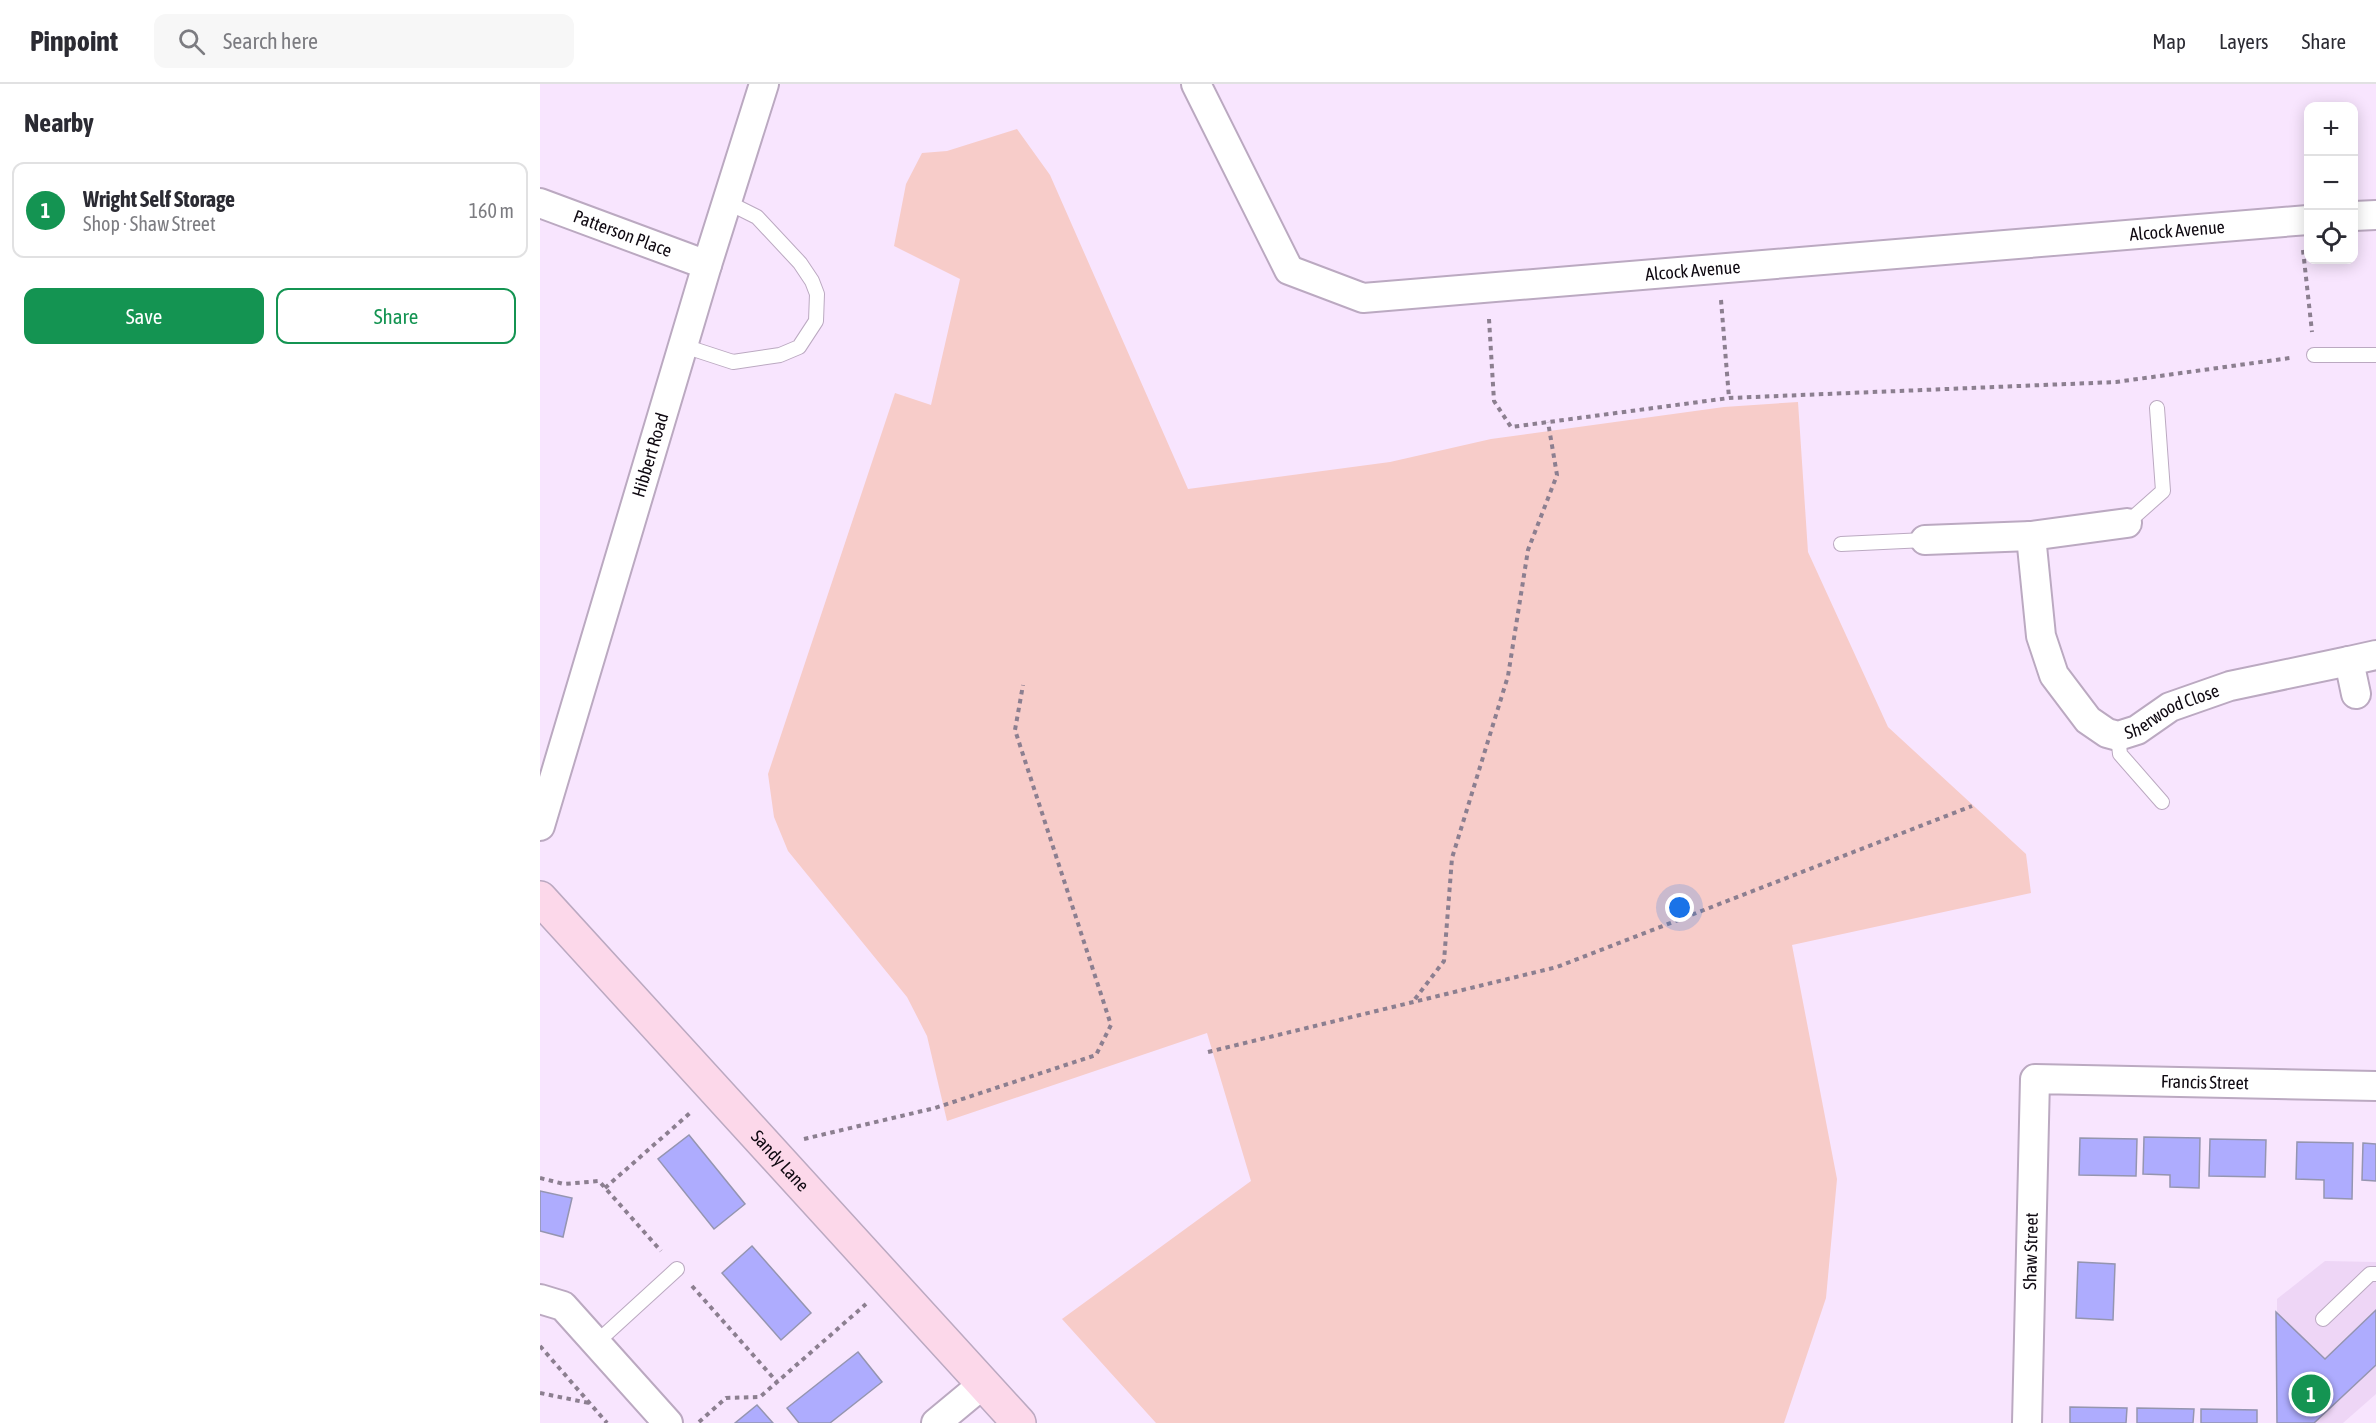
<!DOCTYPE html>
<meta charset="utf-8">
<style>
body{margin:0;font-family:"Asap Condensed",sans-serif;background:#f7f7f7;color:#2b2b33}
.controls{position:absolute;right:18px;top:18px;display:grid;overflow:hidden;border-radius:12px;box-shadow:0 3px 15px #0003}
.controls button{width:54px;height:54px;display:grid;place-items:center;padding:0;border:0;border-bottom:2px solid #e1e1e2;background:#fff;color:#2b2b33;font:30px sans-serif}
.you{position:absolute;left:1140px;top:824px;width:21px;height:21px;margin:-15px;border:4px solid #fff;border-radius:50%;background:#1a73e8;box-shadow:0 0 0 9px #1a73e833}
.badge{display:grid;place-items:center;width:39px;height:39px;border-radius:50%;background:#149452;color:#fff;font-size:20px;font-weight:700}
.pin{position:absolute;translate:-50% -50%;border:3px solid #fff;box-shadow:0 2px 6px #0006}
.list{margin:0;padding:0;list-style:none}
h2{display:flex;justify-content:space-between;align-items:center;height:78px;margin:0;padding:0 24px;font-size:26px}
h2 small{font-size:20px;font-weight:400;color:#7c7c81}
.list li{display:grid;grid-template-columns:39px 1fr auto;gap:18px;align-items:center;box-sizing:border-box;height:96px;margin:0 12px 12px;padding:0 12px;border:2px solid #e1e1e2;border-radius:12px}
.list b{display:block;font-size:22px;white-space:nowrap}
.list p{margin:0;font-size:20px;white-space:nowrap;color:#7c7c81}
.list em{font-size:20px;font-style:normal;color:#7c7c81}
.actions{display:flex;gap:12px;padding:18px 24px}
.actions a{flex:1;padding:14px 0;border:2px solid #149452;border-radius:12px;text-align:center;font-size:21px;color:#149452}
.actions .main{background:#149452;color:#fff}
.icon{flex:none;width:33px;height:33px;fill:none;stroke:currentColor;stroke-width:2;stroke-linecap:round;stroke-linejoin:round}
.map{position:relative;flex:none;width:1836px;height:1339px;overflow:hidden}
header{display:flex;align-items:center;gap:36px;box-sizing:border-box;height:84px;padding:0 30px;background:#fff;border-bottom:2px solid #e1e1e2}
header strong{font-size:28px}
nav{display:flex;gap:33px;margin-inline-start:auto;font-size:21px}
.search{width:420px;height:54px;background:#f7f7f7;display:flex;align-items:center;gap:15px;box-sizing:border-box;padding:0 21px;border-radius:12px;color:#7c7c81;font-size:22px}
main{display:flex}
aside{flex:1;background:#fff}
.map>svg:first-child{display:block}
.built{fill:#eed6f6}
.green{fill:#f7ccc9}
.building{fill:#aeacfe;stroke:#9595b0;stroke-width:1.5}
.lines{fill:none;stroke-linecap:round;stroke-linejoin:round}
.lane-casing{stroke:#bba9c1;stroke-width:16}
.street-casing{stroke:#bba9c1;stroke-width:32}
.secondary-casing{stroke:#bba9c1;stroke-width:36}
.path{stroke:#8c7f90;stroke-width:4;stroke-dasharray:4.5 4.5;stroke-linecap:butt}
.lane{stroke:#fff;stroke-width:14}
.street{stroke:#fff;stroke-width:28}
.secondary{stroke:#fcd8ea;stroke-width:33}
.labels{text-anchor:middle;stroke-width:4.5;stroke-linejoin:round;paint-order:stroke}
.street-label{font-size:18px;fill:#0f0911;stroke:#fff}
</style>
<header>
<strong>Pinpoint</strong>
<div class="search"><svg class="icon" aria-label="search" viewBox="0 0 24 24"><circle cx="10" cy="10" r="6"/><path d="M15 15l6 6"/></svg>Search here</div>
<nav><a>Map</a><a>Layers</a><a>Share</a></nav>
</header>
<main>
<aside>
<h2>Nearby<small></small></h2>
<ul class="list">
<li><span class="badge">1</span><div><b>Wright Self Storage</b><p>Shop · Shaw Street</p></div><em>160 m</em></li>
</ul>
<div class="actions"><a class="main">Save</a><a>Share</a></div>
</aside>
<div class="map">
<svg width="1836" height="1339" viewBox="0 0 1836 1339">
<rect width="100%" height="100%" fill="#f8e5fe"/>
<!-- built -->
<path class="built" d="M1785,1177L1836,1178V1310L1803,1339H1737V1215Z"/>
<!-- green -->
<path class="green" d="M477,45L510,91L648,405L850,378L951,355L1184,323L1258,318L1268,468L1348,643L1486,770L1491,809L1252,861L1297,1095L1286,1214L1244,1339H616L522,1235L711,1097L667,949L407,1037L387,952L367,913L248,767L234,733L228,690L355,309L391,321L420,195L354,162L366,100L382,69L407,67Z"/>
<!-- building -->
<g class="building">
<path d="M149,1051L205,1120L174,1145L118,1075Z"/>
<path d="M1604,1053L1660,1054L1659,1104L1630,1103V1091L1603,1090Z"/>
<path d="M1540,1054L1597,1055L1596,1092L1539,1091Z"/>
<path d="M1670,1055L1726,1056L1725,1093L1669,1092Z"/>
<path d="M1757,1058L1813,1059L1812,1115L1784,1114V1096L1756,1095Z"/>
<path d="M1823,1059L1836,1060V1097L1822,1096Z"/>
<path d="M0,1107L32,1114L23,1153L0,1147Z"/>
<path d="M212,1162L271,1229L241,1256L182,1189Z"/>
<path d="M1538,1178L1575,1180L1573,1236L1536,1234Z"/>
<path d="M1836,1226V1281L1774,1339H1737L1736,1228L1785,1275Z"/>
<path d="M318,1268L342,1298L290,1339H259L247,1324Z"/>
<path d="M217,1321L233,1339H195Z"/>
<path d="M1530,1323L1587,1324L1586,1339H1530Z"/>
<path d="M1597,1324L1654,1325L1653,1339H1597Z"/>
<path d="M1661,1325L1717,1326V1339H1661Z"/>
</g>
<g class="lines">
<!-- lane casing -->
<g class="lane-casing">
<g id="lane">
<path d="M144,262L193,278L240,271L259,263L276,237L277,210L272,197L260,179L217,133L189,119"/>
<path d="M1774,271H1836"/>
<path d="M1587,439L1623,407L1617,324"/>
<path d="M1301,460L1385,456"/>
<path d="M1578,652L1580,670L1622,718"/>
<path d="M1783,1235L1830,1190H1836"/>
<path d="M56,1259L137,1185"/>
</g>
</g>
<!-- street casing -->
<g class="street-casing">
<g id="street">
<path id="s1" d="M656,0L749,186L823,214L1768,136"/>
<path id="s2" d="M0,119L167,181"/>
<path d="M1814,132L1836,131"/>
<path id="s3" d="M1491,452L1501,552L1514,591L1548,636L1567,649L1578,652L1597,646L1630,623L1690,602L1809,577"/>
<path d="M1385,456L1491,452L1587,439"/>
<path d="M1816,610L1809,577L1836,571"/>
<path id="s4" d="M0,742L167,181L224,0"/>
<path d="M0,1215L23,1222L128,1339"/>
<path d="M396,1339L443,1300"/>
<path id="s5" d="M1487,1339L1495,995L1836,1002"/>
</g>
</g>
<!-- secondary casing -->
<g class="secondary-casing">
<g id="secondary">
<path id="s6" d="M0,814L479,1339"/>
</g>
</g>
<!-- path -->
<g class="path">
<path d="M1763,166L1772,248"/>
<path d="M1181,216L1189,314"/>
<path d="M949,235L954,317L971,343L1189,314L1576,298L1750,274"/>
<path d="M875,915L904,877L912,774L968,592L988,466L1017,391L1008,338"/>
<path d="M668,968L1017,883L1432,722"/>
<path d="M264,1055L395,1024L556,971L571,941L475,646L483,601"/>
<path d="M0,1094L24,1100L59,1097L121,1167"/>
<path d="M65,1104L150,1029"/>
<path d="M152,1202L237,1298"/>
<path d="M0,1262L67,1339"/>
<path d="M0,1309L49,1319"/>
<path d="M159,1338L186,1314L220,1313L326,1220"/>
</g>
<!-- lane -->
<use href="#lane" class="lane"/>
<!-- street -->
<use href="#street" class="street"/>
<!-- secondary -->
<use href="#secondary" class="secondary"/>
</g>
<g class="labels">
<!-- street labels -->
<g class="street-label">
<text dy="6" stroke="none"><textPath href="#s1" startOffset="1104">Alcock Avenue</textPath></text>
<text dy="6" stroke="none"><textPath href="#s2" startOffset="88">Patterson Place</textPath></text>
<text dy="6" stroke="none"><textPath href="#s1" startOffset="618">Alcock Avenue</textPath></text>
<text dy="6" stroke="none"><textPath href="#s4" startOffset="387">Hibbert Road</textPath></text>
<text dy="6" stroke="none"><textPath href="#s3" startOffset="292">Sherwood Close</textPath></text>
<text dy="6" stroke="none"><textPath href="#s5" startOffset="514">Francis Street</textPath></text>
<text dy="6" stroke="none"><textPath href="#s6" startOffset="356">Sandy Lane</textPath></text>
<text dy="6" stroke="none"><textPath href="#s5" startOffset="172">Shaw Street</textPath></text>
</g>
</g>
</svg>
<div class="controls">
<button>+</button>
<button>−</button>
<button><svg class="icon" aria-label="locate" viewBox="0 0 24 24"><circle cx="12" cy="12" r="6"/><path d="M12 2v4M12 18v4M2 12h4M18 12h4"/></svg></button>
</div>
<div class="you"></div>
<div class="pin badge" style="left:1771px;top:1310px">1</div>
</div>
</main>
